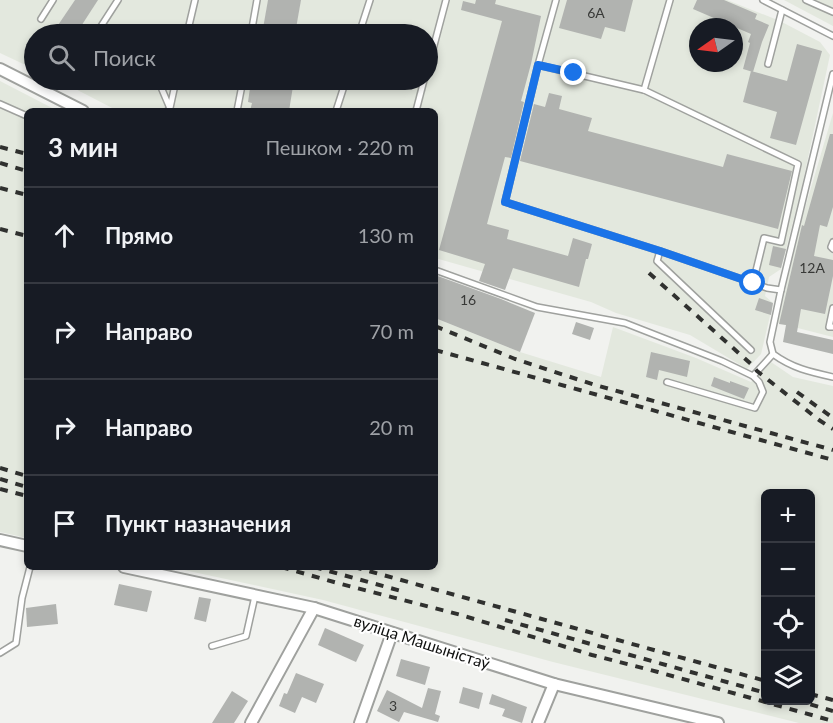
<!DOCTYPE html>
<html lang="ru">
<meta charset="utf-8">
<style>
body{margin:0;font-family:Lato,sans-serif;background:#242831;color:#f1f3f6}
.controls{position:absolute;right:18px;bottom:18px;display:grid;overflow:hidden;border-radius:9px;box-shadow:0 3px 9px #0003}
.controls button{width:54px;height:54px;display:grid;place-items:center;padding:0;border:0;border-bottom:2px solid #363941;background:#171b24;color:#f1f3f6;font:30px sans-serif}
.compass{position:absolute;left:689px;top:18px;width:54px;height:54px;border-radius:50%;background:#171b24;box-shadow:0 3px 9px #0003;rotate:256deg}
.stop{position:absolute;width:18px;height:18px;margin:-14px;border:4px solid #1a73e8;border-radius:50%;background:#fff}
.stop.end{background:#1a73e8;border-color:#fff;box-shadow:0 2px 6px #0008}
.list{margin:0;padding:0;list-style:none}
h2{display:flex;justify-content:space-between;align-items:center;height:78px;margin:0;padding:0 24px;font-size:26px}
h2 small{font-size:20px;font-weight:400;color:#9ea1a6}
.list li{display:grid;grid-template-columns:39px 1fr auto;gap:18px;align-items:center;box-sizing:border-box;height:96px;padding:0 24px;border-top:2px solid #363941}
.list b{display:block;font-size:22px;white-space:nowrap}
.list em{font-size:20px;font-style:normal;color:#9ea1a6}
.icon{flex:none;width:33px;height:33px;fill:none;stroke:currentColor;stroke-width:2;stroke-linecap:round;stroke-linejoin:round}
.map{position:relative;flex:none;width:833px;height:723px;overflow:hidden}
.search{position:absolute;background:#171b24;box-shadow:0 3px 9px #0003;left:24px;top:24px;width:414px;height:66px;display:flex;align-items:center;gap:15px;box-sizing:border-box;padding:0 21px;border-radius:33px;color:#9ea1a6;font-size:22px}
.panel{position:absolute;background:#171b24;box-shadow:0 3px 9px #0003;left:24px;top:108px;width:414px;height:462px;border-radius:9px}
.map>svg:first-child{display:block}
.built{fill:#e3e8de;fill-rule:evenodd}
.building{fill:#b1b3b0}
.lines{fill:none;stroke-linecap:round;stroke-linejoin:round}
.service-casing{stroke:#9fa19e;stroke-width:8}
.minor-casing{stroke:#9fa19e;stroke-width:14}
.service{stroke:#fff;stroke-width:5}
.minor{stroke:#fff;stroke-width:10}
.rail{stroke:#30312f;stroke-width:4;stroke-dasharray:8 8;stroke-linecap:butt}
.route{stroke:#1a73e8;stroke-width:8}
.labels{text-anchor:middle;stroke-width:4.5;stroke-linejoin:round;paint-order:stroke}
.number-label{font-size:14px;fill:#383937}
.street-label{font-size:16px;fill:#0f100f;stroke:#fff}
</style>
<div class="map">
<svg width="833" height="723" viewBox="0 0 833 723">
<rect width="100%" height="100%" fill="#f1f2ef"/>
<!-- built -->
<g class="built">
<path d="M0,0H727L780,21L820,42L830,55L802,186L781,269L769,277L765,296L773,303L761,354L747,369L690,335L616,313L591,302L435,258V111H118L58,80H428V34H34V69L0,53ZM698,27H734V63H698Z"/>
<path d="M784,0H833V26Z"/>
<path d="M0,81L58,111H27V538L0,532Z"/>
<path d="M833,113V337L778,323L800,225Z"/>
<path d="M435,318L520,352L601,377L613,327L696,358L751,382L771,362L793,377L833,386V723H799L553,662L323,600L170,567H435ZM766,494H810V700H766Z"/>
</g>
<!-- building -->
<g class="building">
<path d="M75,0H98L76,34H52Z"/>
<path d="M268,0H301L295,34H262Z"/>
<path d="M476,0H496L495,4L541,16L531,64L521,101L524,102L511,158L505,157L487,224L509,230L507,239L568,256L573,238L592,244L588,259H586L579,287L513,268L505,290L479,281L485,264L439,250L502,21L461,10L463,1L475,4Z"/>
<path d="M567,0H633L625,32L605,27L601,39L559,28Z"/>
<path d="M697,0H724L757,14L755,19L769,25L762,42L753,72L743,69L750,43L748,42L751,34L693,9Z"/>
<path d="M797,44L822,51L796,145L770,138L777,112L743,102L751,71L787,81Z"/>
<path d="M256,80H294L289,111H250L252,103L248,102L250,88L254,89Z"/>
<path d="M549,93L562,96L559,109L592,118L588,131L723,167L727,154L792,171L778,229L520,161L534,104L545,107Z"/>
<path d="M830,134H833V207L827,227L820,225L814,256L833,260V276L825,314L801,309L797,332L833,340V354L783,342L786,325L779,324L802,225L804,226Z"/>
<path d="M773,246L786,249L781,268L769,265Z"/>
<path d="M435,275L501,299L535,313L520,352L435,318Z"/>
<path d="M759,298L773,303L771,315L755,310Z"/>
<path d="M576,322L594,328L590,340L572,334Z"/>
<path d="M651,352L690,361L687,377L659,370L657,380L646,377Z"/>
<path d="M714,377L730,383V381L749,388L744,399L711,386Z"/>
<path d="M119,584L152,591L147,612L114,605Z"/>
<path d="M199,597L211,599L206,622L194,619Z"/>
<path d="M56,604L58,624L27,627L26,608Z"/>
<path d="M325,628L364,645L356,662L318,645Z"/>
<path d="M401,659L430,667L425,685L396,676Z"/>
<path d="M296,673L324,684L316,703L302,697L295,713L279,706L284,693L287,694Z"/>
<path d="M463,687L483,693L479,709L459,703Z"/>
<path d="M428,688L441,691L435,714L440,716L438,722L404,712L399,722L377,711L387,690L422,708Z"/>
<path d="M232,691L248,701L234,723H212Z"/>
<path d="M492,694L527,707L522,723L502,716L505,709L489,704Z"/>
</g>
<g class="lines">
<!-- service casing -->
<g class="service-casing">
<g id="service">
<path d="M763,0L833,36"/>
<path d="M806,0L833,12"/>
<path d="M41,19L53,0"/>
<path d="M96,34L118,0"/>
<path d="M187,34L195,0"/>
<path d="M251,34L257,0"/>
<path d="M359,34L370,0"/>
<path d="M768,64L782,10"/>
<path d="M538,65L556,0"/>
<path d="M428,68L446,0"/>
<path d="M833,74L781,290L770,342L773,354C792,368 810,372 833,377"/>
<path d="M158,80L169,106"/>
<path d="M644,90L670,0"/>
<path d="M0,104L27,116"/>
<path d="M167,111L170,108L176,80"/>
<path d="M237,111L243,80"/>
<path d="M336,111L346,80"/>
<path d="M416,111L424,80"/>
<path d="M833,242L831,247L833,249"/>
<path d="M660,251L657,261L751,350"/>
<path d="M435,270L537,307L625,323L722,361L753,376L773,354"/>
<path d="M753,283L764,238L781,242L798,164L644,90L538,65L505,202L660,251L753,283L767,288L781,290"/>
<path d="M833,308L829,327H833"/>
<path d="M667,382L755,408L763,392L759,382L753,376"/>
<path d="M212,646L246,636L255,596"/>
<path d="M0,653L16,643L22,598L30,567"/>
</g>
</g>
<!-- minor casing -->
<g class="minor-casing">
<g id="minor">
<path d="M0,69L83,111"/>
<path d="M0,540L27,546"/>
<path d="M124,567L314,608L554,684L718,723"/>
<path d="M251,723L314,608"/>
<path d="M360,723L392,633"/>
<path d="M538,723L554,684"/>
</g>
</g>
<!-- service -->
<use href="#service" class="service"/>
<!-- minor -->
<use href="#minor" class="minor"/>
<!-- rail -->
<g class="rail">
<path d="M0,147L27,154"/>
<path d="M0,163L27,171"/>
<path d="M0,188L27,195"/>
<path d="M0,229L27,236"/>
<path d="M649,273L751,364L757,371L819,420L833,429"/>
<path d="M435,326L515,359L595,385L833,450"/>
<path d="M435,350L833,460"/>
<path d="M797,392L833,418"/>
<path d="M0,468L27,476"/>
<path d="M0,479L27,487"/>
<path d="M0,489L27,496"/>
<path d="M281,567L341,584L461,615L592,655L658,672L833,721"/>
<path d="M314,567L401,591"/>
<path d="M354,567L766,681"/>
<path d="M505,620L766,693"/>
<path d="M810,694L833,700"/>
<path d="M795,700L833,711"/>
</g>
</g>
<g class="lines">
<!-- route -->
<path class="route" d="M574,73L538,65L505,202L660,251L753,283"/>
</g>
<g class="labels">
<!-- number labels -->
<g class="number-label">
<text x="596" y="18">6А</text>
<text x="812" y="273">12А</text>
<text x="468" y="305">16</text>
<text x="393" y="711">3</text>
</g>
<!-- street labels -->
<g class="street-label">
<text transform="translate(422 642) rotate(18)" y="6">вуліца Машыністаў</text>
</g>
</g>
</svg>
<div class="controls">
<button>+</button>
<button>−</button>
<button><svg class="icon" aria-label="locate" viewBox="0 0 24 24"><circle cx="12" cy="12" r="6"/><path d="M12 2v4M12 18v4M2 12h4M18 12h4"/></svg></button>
<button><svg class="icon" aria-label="layers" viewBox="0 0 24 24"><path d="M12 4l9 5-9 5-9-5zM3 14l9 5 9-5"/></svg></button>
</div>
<svg class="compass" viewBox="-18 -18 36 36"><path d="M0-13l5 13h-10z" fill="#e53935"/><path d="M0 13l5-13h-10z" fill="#9ea1a6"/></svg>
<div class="stop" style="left:753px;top:283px"></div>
<div class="stop end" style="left:574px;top:73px"></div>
<div class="search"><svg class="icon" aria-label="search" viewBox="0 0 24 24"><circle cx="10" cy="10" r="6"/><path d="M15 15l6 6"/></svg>Поиск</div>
<section class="panel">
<h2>3 мин<small>Пешком · 220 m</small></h2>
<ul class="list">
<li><svg class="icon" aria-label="ahead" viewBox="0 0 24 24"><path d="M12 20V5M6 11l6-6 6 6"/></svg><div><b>Прямо</b></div><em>130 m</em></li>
<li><svg class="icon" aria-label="right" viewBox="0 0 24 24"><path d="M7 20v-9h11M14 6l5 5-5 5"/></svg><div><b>Направо</b></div><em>70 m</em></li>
<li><svg class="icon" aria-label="right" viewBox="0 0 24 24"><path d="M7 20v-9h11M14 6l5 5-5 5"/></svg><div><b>Направо</b></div><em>20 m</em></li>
<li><svg class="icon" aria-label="arrive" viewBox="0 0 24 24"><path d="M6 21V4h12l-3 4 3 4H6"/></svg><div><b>Пункт назначения</b></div></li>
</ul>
</section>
</div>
